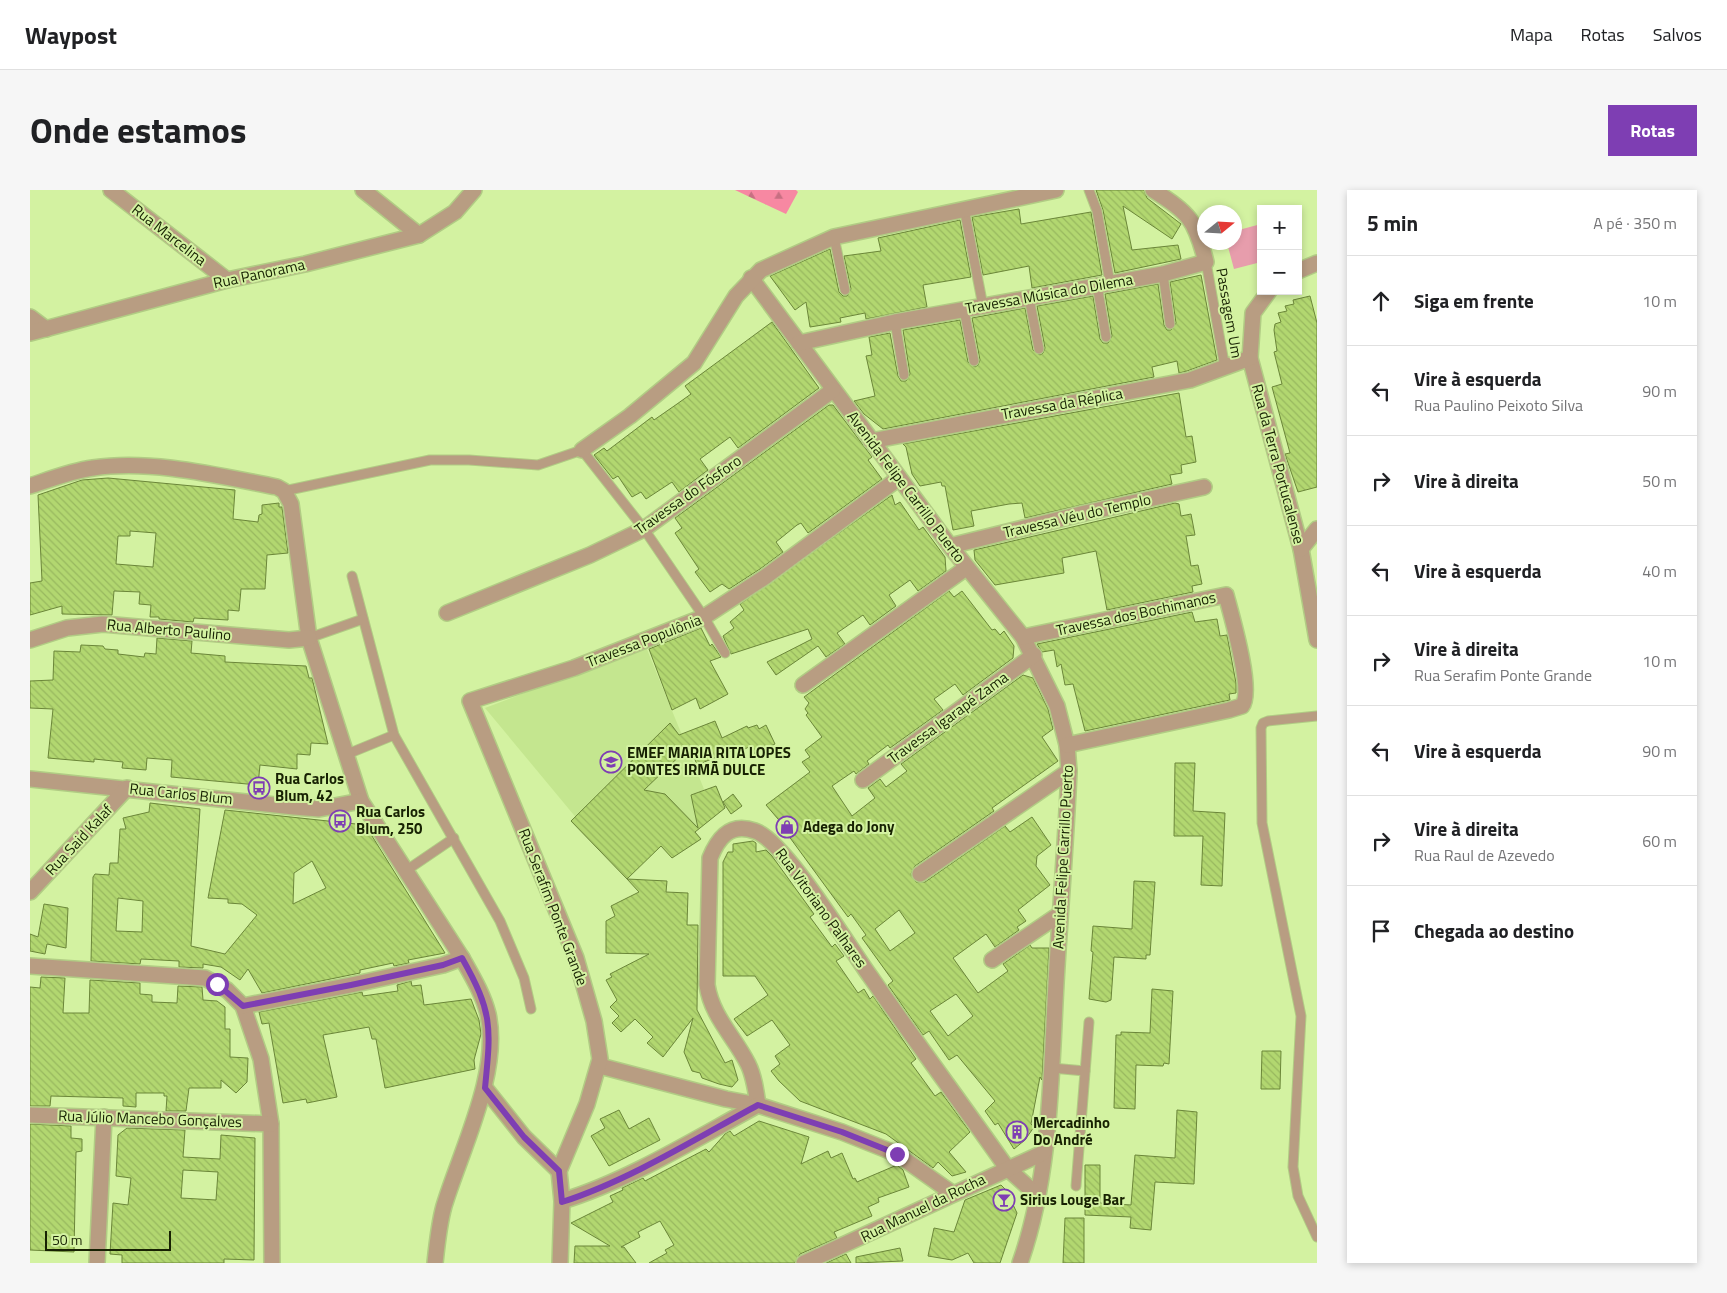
<!DOCTYPE html>
<html lang="pt">
<meta charset="utf-8">
<style>
body{margin:0;font-family:"Titillium Web",sans-serif;background:#f6f6f6;color:#202124}
.controls{position:absolute;right:15px;top:15px;display:grid;overflow:hidden;border-radius:0px;box-shadow:0 2px 8px #0003}
.controls button{width:45px;height:45px;display:grid;place-items:center;padding:0;border:0;border-bottom:1px solid #e0e0e0;background:#fff;color:#202124;font:25px sans-serif}
.compass{position:absolute;left:1167px;top:15px;width:45px;height:45px;border-radius:50%;background:#fff;box-shadow:0 2px 8px #0003;rotate:72deg}
.scale{position:absolute;left:15px;bottom:12px;width:126px;box-sizing:border-box;padding-left:5px;border:2px solid #172102;border-top:0;font-size:14px;line-height:18px;white-space:nowrap;color:#172102;-webkit-text-stroke:4px #d3f2a1;paint-order:stroke}
.stop{position:absolute;width:15px;height:15px;margin:-11px;border:4px solid #7e3eb3;border-radius:50%;background:#fff}
.stop.end{background:#7e3eb3;border-color:#fff;box-shadow:0 1px 5px #0008}
.list{margin:0;padding:0;list-style:none}
h2{display:flex;justify-content:space-between;align-items:center;height:65px;margin:0;padding:0 20px;font-size:21px}
h2 small{font-size:16px;font-weight:400;color:#757577}
.list li{display:grid;grid-template-columns:32px 1fr auto;gap:15px;align-items:center;box-sizing:border-box;height:90px;padding:0 20px;border-top:1px solid #e0e0e0}
.list b{display:block;font-size:19px;white-space:nowrap}
.list p{margin:0;font-size:16px;white-space:nowrap;color:#757577}
.list em{font-size:16px;font-style:normal;color:#757577}
.icon{flex:none;width:28px;height:28px;fill:none;stroke:currentColor;stroke-width:2;stroke-linecap:round;stroke-linejoin:round}
.map{position:relative;flex:none;width:1287px;height:1073px;overflow:hidden;border-radius:0px}
header{display:flex;align-items:center;gap:30px;box-sizing:border-box;height:70px;padding:0 25px;background:#fff;border-bottom:1px solid #e0e0e0}
header strong{font-size:24px}
nav{display:flex;gap:28px;margin-inline-start:auto;font-size:18px}
.intro{display:flex;align-items:center;justify-content:space-between;box-sizing:border-box;height:120px;padding:0 30px}
h1{margin:0;font-size:35px}
.button{padding:12px 22px;border-radius:0px;background:#7e3eb3;color:#fff;font-size:18px;font-weight:700}
main{display:flex;gap:30px;padding:0 30px}
aside{flex:1;background:#fff;border-radius:0px;box-shadow:0 2px 8px #0003}
.map>svg:first-child{display:block}
.built{fill:#c4e68f}
.forest{fill:url(#forest-firs)}
.pitch{fill:#e79dac}
.building{fill:url(#building-back-hatch);stroke:#6b8639;fill-rule:evenodd}
.lines{fill:none;stroke-linecap:round;stroke-linejoin:round}
.lane-casing{stroke:#b1cc84;stroke-width:11}
.street-casing{stroke:#b1cc84;stroke-width:18}
.lane{stroke:#b89d82;stroke-width:9}
.street{stroke:#b89d82;stroke-width:15}
.route{stroke:#7e3eb3;stroke-width:6}
.labels{text-anchor:middle;stroke-width:4;stroke-linejoin:round;paint-order:stroke}
.street-label{font-size:15px;fill:#172102;stroke:#d3f2a1}
.poi-label{font-size:15px;font-weight:bold;fill:#172102;stroke:#d3f2a1;text-anchor:start}
</style>
<header>
<strong>Waypost</strong>
<nav><a>Mapa</a><a>Rotas</a><a>Salvos</a></nav>
</header>
<div class="intro"><h1>Onde estamos</h1><a class="button">Rotas</a></div>
<main>
<div class="map">
<svg width="1287" height="1073" viewBox="0 0 1287 1073">
<defs>
<pattern id="forest-firs" width="22" height="20" patternUnits="userSpaceOnUse" patternTransform="scale(1.25)"><rect width="22" height="20" fill="#f788a2"/><path d="M5 1l3.5 6h-7zM16 11l3.5 6h-7z" fill="#c76f82"/></pattern>
<pattern id="building-back-hatch" width="6" height="6" patternUnits="userSpaceOnUse" patternTransform="scale(1.25)"><rect width="6" height="6" fill="#b2d770"/><path d="M-1 5l2 2M0 0l6 6M5-1l2 2" fill="none" stroke="#98b85f"/></pattern>
</defs>
<rect width="100%" height="100%" fill="#d3f2a1"/>
<!-- built -->
<path class="built" d="M616,457L685,626L665,642L671,649L642,668L631,656L597,689L455,518Z"/>
<!-- forest -->
<path class="forest" d="M705,0H766L768,2L756,24Z"/>
<!-- pitch -->
<path class="pitch" d="M1231,34V72L1204,79L1197,53L1204,52L1205,41Z"/>
<!-- building -->
<g class="building">
<path d="M1066,0H1114L1117,8L1151,34L1142,49L1093,16L1102,60L1148,55L1151,69L1085,83L1073,20Z"/>
<path d="M989,19L991,34L1061,22L1072,85L1002,98L999,76L953,85L942,27Z"/>
<path d="M930,30L941,87L893,95L897,117L836,129L835,123L810,128L811,132L780,137L776,112L765,120L740,86L800,59L809,102L813,106H817L821,99L814,66L851,61L848,48Z"/>
<path d="M1171,85L1187,170L1157,181L1149,183L1147,171L1122,177L1124,187L853,239L834,224L824,211L845,206L836,166L842,165L839,147L860,143L868,186L871,191H876L880,184L873,140L930,130L938,172L945,177L948,175L950,170L942,128L995,118L1003,160L1010,165L1013,163L1015,158L1007,116L1063,106L1070,149L1073,153H1078L1082,146L1075,104L1128,94L1134,135L1137,140H1141L1146,133L1140,92Z"/>
<path d="M1280,106L1287,133V297L1268,302L1255,264L1260,263L1242,197L1252,194L1244,162L1247,161L1244,140L1245,134L1251,132L1248,123L1257,121L1255,116L1264,114L1263,110Z"/>
<path d="M742,132L789,198L708,258L700,247L670,269L678,280L649,302L642,292L616,309L611,302L602,307L588,286L583,289L564,265L574,258L577,261L622,227L624,230L647,214L661,204L655,196Z"/>
<path d="M1149,203L1156,247L1162,246L1166,272L1151,275L1152,283L1140,285L1142,294L995,328L992,313L979,314L941,321L944,336L923,340L915,296H912L911,292L890,296L882,284L876,257L873,254Z"/>
<path d="M799,215H803L842,267L838,270L852,289L778,343L771,333L767,335L746,352L753,362L730,379L699,399L692,394L680,402L665,382L669,379L645,343L652,338L645,328Z"/>
<path d="M78,288L205,300L203,329L228,332L229,325L232,324V315L249,313V317H252L258,363L237,365L235,399H211L209,421L198,420V430L164,428L163,432L129,429V427H120L121,415L109,414L110,402L84,401L82,425L32,424V416L0,425V393L12,391L8,305L52,290ZM100,341L126,343L123,377L86,374L88,346H100Z"/>
<path d="M862,305L865,315L870,312L889,340L893,337L915,367L916,381L888,401L880,390L859,405L866,416L840,435L833,425L807,443L815,454L796,467L788,456L746,485L737,472L782,449L778,439L701,464L693,446L704,438L700,432L714,420L710,414Z"/>
<path d="M1145,313L1149,314L1151,326L1161,324L1165,345L1156,346L1161,376L1168,375L1172,394L1162,396L1163,402L1077,420L1066,361L1032,368L1034,383L965,395L945,370L944,360Z"/>
<path d="M919,401L924,407L932,401L962,440L965,439L970,445L974,441L984,456L983,468L933,505L925,494L904,509L913,520L860,558L858,555L837,571L839,574L826,584L824,581L802,596L822,626L845,608L838,598L850,589L856,597L877,581L871,574L993,485L1003,488L1018,519L1023,539L1012,547L1028,571L962,618L964,621L885,676L881,684L886,692H895L975,636L980,642L1002,627L1021,655L1007,666L1006,676L1020,695L988,720L996,731L987,737L989,740L965,757L956,744L923,768L948,803L978,781L973,774L1000,755L1002,758H1019L1012,890L1010,887L1001,934L1004,937L995,950L984,959L968,933L965,935L955,921L965,911L927,865L919,870L899,841L893,845L858,795L863,791L832,748L836,745L821,724L818,727L758,645L760,643L736,615L780,582L772,572L780,567L775,560L792,547L776,525L778,523L775,519L779,513L774,507ZM869,720L885,743L860,761L845,739ZM926,804L943,826L918,846L900,821Z"/>
<path d="M1162,422L1165,432L1187,429L1190,446L1197,445L1206,493V503L1199,504L1200,510L1055,541L1043,494L1035,495L1031,474L1027,477L1024,460L1012,462L1007,454Z"/>
<path d="M671,438L680,456L682,454L691,467L680,471L698,504L670,519L666,508L642,520L619,459Z"/>
<path d="M127,448L162,451L161,463L195,466V472L276,476L279,488H282L283,492L298,554L281,553L280,565L267,564V579L230,575L228,595L141,587L142,570L117,568L116,580L92,578L93,572L64,569V572L18,568L23,519L0,518V491L23,490L24,461L50,462L51,455L73,456L75,459L88,460V464L114,467L115,463L126,464Z"/>
<path d="M685,531L692,548L717,536L718,538L727,535L729,539L736,535L745,554L725,564L721,556L702,565L701,561L667,575L660,556L614,600L635,604L668,638L661,605L686,596L695,618L665,642L671,649L642,668L631,656L597,689L541,631L640,533L649,545Z"/>
<path d="M1145,573H1165L1163,621L1195,623L1192,696L1171,695L1173,646H1144Z"/>
<path d="M703,604L712,616L701,624L693,612Z"/>
<path d="M120,613L170,619L161,756L195,764L227,725L212,714L198,713V709L178,708L195,620L326,634L342,646L415,763L378,770L379,773L364,776L363,773L330,780V783L232,803L218,779L210,790L191,777L173,774V778L149,777V771L111,769L110,774L61,771L63,687L65,684L79,685L80,673H88L90,639H96L93,628L119,622ZM282,671L296,698L263,714L264,683ZM88,708L113,711L112,742L86,741Z"/>
<path d="M723,651L726,653V662L736,660L742,666L784,724L780,727L802,757L805,754L814,766L806,771L828,803L834,799L840,809L843,806L886,869L881,873L905,906L911,902L940,942L919,962L936,982L922,986L908,972L903,978L856,944L770,911L749,891L741,881L750,874L745,866L760,855L742,830L717,846L704,829L738,805L725,786H693V672L698,662H703V654Z"/>
<path d="M597,689L637,691L636,702L658,703L657,735H668L667,820L695,873L702,870L708,890L702,897L689,894L672,888L670,883L662,881L654,862L663,828L633,867L617,853L623,847L605,829L591,842L582,833L589,826L580,817L587,810L576,790L582,787L580,784L619,764L576,763V731L585,726L581,716L609,702Z"/>
<path d="M1104,691L1125,692L1120,765H1116V769L1084,767L1081,810L1076,812L1059,809L1063,762L1061,761L1063,736L1102,739Z"/>
<path d="M14,714L38,718L36,758L17,754L15,764L0,761V744L8,747Z"/>
<path d="M11,787L35,788L33,823H59L60,790L110,793V804L122,805V812L147,813L148,796L172,797L173,810L187,811L195,817V839H200V867L218,868L217,892L206,903L191,890V898H159L156,921H136L137,906H134V903H106V917L93,916V908L21,906L20,916H0V797L10,798Z"/>
<path d="M381,791L382,796L391,795L394,815L441,809L449,830L451,844L444,870L445,879L355,898L346,849H342L339,837L293,845L307,907L277,913L276,909L253,913L239,833L232,834L229,822L332,802L333,806L368,801L367,795Z"/>
<path d="M1122,799L1143,801L1139,874L1134,873L1133,876L1106,875L1105,919L1084,918L1086,845H1091V842L1120,843Z"/>
<path d="M1232,861H1251L1250,899H1231Z"/>
<path d="M589,920L599,939L619,928L630,950L579,976L561,946L575,938L570,929Z"/>
<path d="M1147,920L1167,922L1164,994L1125,992L1121,1040L1100,1038L1101,1027L1055,1025V975H1070V1013L1101,1015L1105,965L1145,968Z"/>
<path d="M729,931L779,947L771,974L798,961L801,968L812,963L823,989L825,988L827,992L867,975L873,980L879,997L848,1008L849,1012L838,1017L842,1026L804,1042L807,1048L770,1064L765,1073H619L637,1063L635,1060L644,1055L630,1031L608,1042L610,1047L591,1057H594L606,1073H544L545,1056H580L541,1033L583,1012L580,1006L593,1000L592,998L613,988L615,991L676,959L679,962L696,943L700,941L704,946Z"/>
<path d="M0,934L41,936V948L52,949V961L46,962L44,1062L0,1060Z"/>
<path d="M97,938L155,940L153,967L190,969L191,945L225,948L224,1070L194,1069V1073H92V1065L80,1064L83,1013L98,1015L101,988L86,986L88,945ZM153,980L188,982L186,1010L151,1008Z"/>
<path d="M971,995L976,1000L987,1023L970,1073H944L938,1063L922,1070L898,1066L904,1038L924,1042L935,1010Z"/>
<path d="M1035,1028H1054V1073H1033Z"/>
<path d="M870,1058L873,1071L826,1073V1067Z"/>
<path d="M816,1064L821,1073H796Z"/>
</g>
<g class="lines">
<!-- lane casing -->
<g class="lane-casing">
<g id="lane">
<path d="M1059,0L1067,21L1080,93"/>
<path d="M934,18L953,116"/>
<path d="M804,47L815,100"/>
<path d="M1176,72L1195,178"/>
<path d="M1133,84L1140,134"/>
<path d="M1067,95L1076,147"/>
<path d="M999,108L1009,159"/>
<path d="M934,120L944,171"/>
<path d="M865,132L874,185"/>
<path d="M254,301L400,270H439L508,275L552,260L614,339L674,427L695,463"/>
<path d="M322,386L364,545L470,731L494,788L501,819"/>
<path d="M279,448L333,429"/>
<path d="M1287,526L1238,531L1233,533L1231,538L1232,633L1271,826L1263,977L1268,1006L1287,1047"/>
<path d="M315,565L364,545"/>
<path d="M377,680L424,648"/>
<path d="M1022,878L1055,881"/>
<path d="M1046,996L1059,832"/>
</g>
</g>
<!-- street casing -->
<g class="street-casing">
<g id="street">
<path d="M81,0L197,90"/>
<path d="M333,0L389,45"/>
<path d="M1268,81L1287,73"/>
<path d="M721,88L920,356L993,447L1027,516L1037,555L1039,581C1036,652 1030,722 1026,793C1021,884 1021,986 990,1073"/>
<path d="M1239,101L1223,123L1220,168L1271,359L1287,450"/>
<path d="M0,127L16,139"/>
<path d="M0,143L197,90L275,74L389,45L425,22L444,0"/>
<path d="M769,153L865,132L1133,84L1176,72C1165,29 1160,24 1123,0"/>
<path d="M841,251L1160,190L1220,168"/>
<path d="M552,260L600,226L664,173L706,106L731,80L804,47L1026,0"/>
<path d="M0,296C21,289 41,281 63,278C122,269 189,286 247,297L254,301L261,314L279,448L331,611L432,768C442,786 453,804 458,824C471,882 431,960 414,1016C409,1034 407,1054 405,1073"/>
<path d="M920,356L1055,323L1174,297"/>
<path d="M1271,359L1287,339"/>
<path d="M417,423L560,365L614,339L803,200"/>
<path d="M993,447L1196,405C1201,424 1224,502 1212,516L1199,520L1037,555"/>
<path d="M0,450L37,438L73,434L259,450L279,448"/>
<path d="M773,495L936,378"/>
<path d="M0,589L264,617L289,619L331,611"/>
<path d="M833,590L1004,465"/>
<path d="M890,684L1039,581"/>
<path d="M0,702L97,598"/>
<path d="M962,770L1030,724"/>
<path d="M0,776L175,788L197,800L213,816L231,869L241,934L242,1073"/>
<path d="M213,816L321,795L413,775L432,768"/>
<path d="M570,876L696,909L728,915L812,942L867,964L922,1003"/>
<path d="M455,898L494,947L529,981"/>
<path d="M728,915C726,901 724,886 718,874C704,846 682,827 677,795L680,668C688,648 700,632 725,641C755,651 819,757 840,786C885,851 932,914 977,978L1008,1006"/>
<path d="M0,925L241,934"/>
<path d="M532,1011C598,991 667,948 728,915"/>
<path d="M67,1073L74,927"/>
<path d="M530,1073L532,1011L529,981L557,914L570,869L564,831L546,768L440,511L544,478L674,427L735,387L869,288"/>
<path d="M774,1073L1013,963"/>
</g>
</g>
<!-- lane -->
<use href="#lane" class="lane"/>
<!-- street -->
<use href="#street" class="street"/>
</g>
<g class="lines">
<!-- route -->
<path class="route" d="M187,794L213,816L321,795L413,775L432,768C463,823 461,837 455,898L494,947L529,981L532,1012C598,991 667,948 728,915L812,942L867,964"/>
</g>
<!-- icons -->
<defs>
<g id="school-ring" transform="scale(1.125)"><circle r="9.5" fill="#d3f2a1" stroke="#7e3eb3" stroke-width="1.5"/><path d="M0-5L7-2L0 1L-7-2ZM-4 1L0 2.5L4 1V4Q0 6-4 4Z" fill="#7e3eb3"/></g>
<g id="bus-ring" transform="scale(1.125)"><circle r="9.5" fill="#d3f2a1" stroke="#7e3eb3" stroke-width="1.5"/><path d="M-5-6H5V4H4V6H2V4H-2V6H-4V4H-5ZM-3.5-4V0h7V-4ZM-3.5 1.2v1.5H-2V1.2ZM2 1.2v1.5H3.5V1.2Z" fill="#7e3eb3"/></g>
<g id="shop-ring" transform="scale(1.125)"><circle r="9.5" fill="#d3f2a1" stroke="#7e3eb3" stroke-width="1.5"/><path d="M-5-2.5h2.3a2.7 3.5 0 0 1 5.4 0H5L5.5 6h-11ZM-1.5-2.5h3a1.5 2.3 0 0 0-3 0Z" fill="#7e3eb3"/></g>
<g id="building-ring" transform="scale(1.125)"><circle r="9.5" fill="#d3f2a1" stroke="#7e3eb3" stroke-width="1.5"/><path d="M-4-6H4V6H1V3H-1V6H-4ZM-2.5-4.3h1.7v1.8h-1.7ZM.8-4.3h1.7v1.8H.8ZM-2.5-1h1.7V.8h-1.7ZM.8-1h1.7V.8H.8Z" fill="#7e3eb3"/></g>
<g id="bar-ring" transform="scale(1.125)"><circle r="9.5" fill="#d3f2a1" stroke="#7e3eb3" stroke-width="1.5"/><path d="M-6-5H6L.8 .8V4.5H3.5V6h-7V4.5H-.8V.8Z" fill="#7e3eb3"/></g>
</defs>
<g fill-rule="evenodd">
<use href="#school-ring" x="581" y="572"/>
<use href="#bus-ring" x="229" y="598"/>
<use href="#bus-ring" x="310" y="631"/>
<use href="#shop-ring" x="757" y="637"/>
<use href="#building-ring" x="987" y="942"/>
<use href="#bar-ring" x="974" y="1010"/>
</g>
<g class="labels">
<!-- street labels -->
<g class="street-label">
<text transform="translate(139 45) rotate(38)" y="5">Rua Marcelina</text>
<text transform="translate(229 84) rotate(-12)" y="5">Rua Panorama</text>
<text transform="translate(1019 104) rotate(-10)" y="5">Travessa Música do Dilema</text>
<text transform="translate(1199 123) rotate(80)" y="5">Passagem Um</text>
<text transform="translate(1032 214) rotate(-10)" y="5">Travessa da Réplica</text>
<text transform="translate(1248 274) rotate(75)" y="5">Rua da Terra Portucalense</text>
<text transform="translate(876 297) rotate(53)" y="5">Avenida Felipe Carrillo Puerto</text>
<text transform="translate(658 305) rotate(-35)" y="5">Travessa do Fósforo</text>
<text transform="translate(1047 326) rotate(-13)" y="5">Travessa Véu do Templo</text>
<text transform="translate(1106 424) rotate(-12)" y="5">Travessa dos Bochimanos</text>
<text transform="translate(139 440) rotate(5)" y="5">Rua Alberto Paulino</text>
<text transform="translate(614 451) rotate(-21)" y="5">Travessa Populônia</text>
<text transform="translate(918 528) rotate(-36)" y="5">Travessa Igarapé Zama</text>
<text transform="translate(151 604) rotate(6)" y="5">Rua Carlos Blum</text>
<text transform="translate(49 650) rotate(-47)" y="5">Rua Said Kalaf</text>
<text transform="translate(1033 667) rotate(-87)" y="5">Avenida Felipe Carrillo Puerto</text>
<text transform="translate(523 717) rotate(69)" y="5">Rua Serafim Ponte Grande</text>
<text transform="translate(791 718) rotate(54)" y="5">Rua Vitoriano Palhares</text>
<text transform="translate(120 929) rotate(2)" y="5">Rua Júlio Mancebo Gonçalves</text>
<text transform="translate(893 1018) rotate(-26)" y="5">Rua Manuel da Rocha</text>
</g>
<!-- poi labels -->
<g class="poi-label">
<text x="597" y="568">EMEF MARIA RITA LOPES<tspan x="597" dy="17">PONTES IRMÃ DULCE</tspan></text>
<text x="245" y="594">Rua Carlos<tspan x="245" dy="17">Blum, 42</tspan></text>
<text x="326" y="627">Rua Carlos<tspan x="326" dy="17">Blum, 250</tspan></text>
<text x="773" y="642">Adega do Jony</text>
<text x="1003" y="938">Mercadinho<tspan x="1003" dy="17">Do André</tspan></text>
<text x="990" y="1015">Sirius Louge Bar</text>
</g>
</g>
</svg>
<div class="controls">
<button>+</button>
<button>−</button>
</div>
<svg class="compass" viewBox="-18 -18 36 36"><path d="M0-13l5 13h-10z" fill="#e53935"/><path d="M0 13l5-13h-10z" fill="#757577"/></svg>
<div class="scale">50 m</div>
<div class="stop" style="left:187px;top:794px"></div>
<div class="stop end" style="left:867px;top:964px"></div>
</div>
<aside>
<h2>5 min<small>A pé · 350 m</small></h2>
<ul class="list">
<li><svg class="icon" aria-label="ahead" viewBox="0 0 24 24"><path d="M12 20V5M6 11l6-6 6 6"/></svg><div><b>Siga em frente</b></div><em>10 m</em></li>
<li><svg class="icon" aria-label="left" viewBox="0 0 24 24"><path d="M17 20v-9H6M10 6l-5 5 5 5"/></svg><div><b>Vire à esquerda</b><p>Rua Paulino Peixoto Silva</p></div><em>90 m</em></li>
<li><svg class="icon" aria-label="right" viewBox="0 0 24 24"><path d="M7 20v-9h11M14 6l5 5-5 5"/></svg><div><b>Vire à direita</b></div><em>50 m</em></li>
<li><svg class="icon" aria-label="left" viewBox="0 0 24 24"><path d="M17 20v-9H6M10 6l-5 5 5 5"/></svg><div><b>Vire à esquerda</b></div><em>40 m</em></li>
<li><svg class="icon" aria-label="right" viewBox="0 0 24 24"><path d="M7 20v-9h11M14 6l5 5-5 5"/></svg><div><b>Vire à direita</b><p>Rua Serafim Ponte Grande</p></div><em>10 m</em></li>
<li><svg class="icon" aria-label="left" viewBox="0 0 24 24"><path d="M17 20v-9H6M10 6l-5 5 5 5"/></svg><div><b>Vire à esquerda</b></div><em>90 m</em></li>
<li><svg class="icon" aria-label="right" viewBox="0 0 24 24"><path d="M7 20v-9h11M14 6l5 5-5 5"/></svg><div><b>Vire à direita</b><p>Rua Raul de Azevedo</p></div><em>60 m</em></li>
<li><svg class="icon" aria-label="arrive" viewBox="0 0 24 24"><path d="M6 21V4h12l-3 4 3 4H6"/></svg><div><b>Chegada ao destino</b></div></li>
</ul>
</aside>
</main>
